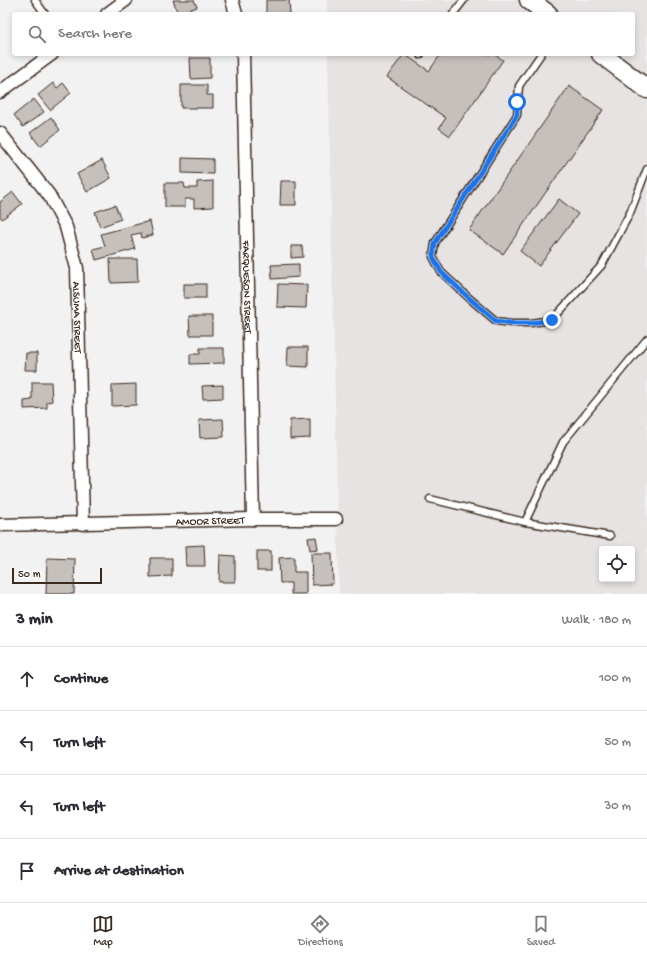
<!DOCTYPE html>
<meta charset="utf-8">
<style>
body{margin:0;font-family:"Gochi Hand",sans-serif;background:#f2f2f3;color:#2b2b33}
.controls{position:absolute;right:12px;bottom:12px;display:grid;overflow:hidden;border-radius:4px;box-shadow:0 2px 6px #0003}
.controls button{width:36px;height:36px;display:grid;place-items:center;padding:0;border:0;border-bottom:1px solid #e1e1e2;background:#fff;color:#2b2b33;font:20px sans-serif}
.scale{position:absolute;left:12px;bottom:10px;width:90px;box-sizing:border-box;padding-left:4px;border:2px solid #3b2a1e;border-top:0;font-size:11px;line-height:14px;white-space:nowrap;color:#3b2a1e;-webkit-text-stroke:3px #fff;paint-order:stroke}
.stop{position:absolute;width:12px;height:12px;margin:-9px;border:3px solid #1a73e8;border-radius:50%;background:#fff}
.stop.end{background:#1a73e8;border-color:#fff;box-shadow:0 1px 4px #0008}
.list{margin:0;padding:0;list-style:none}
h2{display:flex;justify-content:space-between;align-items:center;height:52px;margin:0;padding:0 16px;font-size:17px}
h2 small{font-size:13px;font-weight:400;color:#7c7c81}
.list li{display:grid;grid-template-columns:26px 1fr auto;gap:12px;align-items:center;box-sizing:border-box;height:64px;padding:0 16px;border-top:1px solid #e1e1e2}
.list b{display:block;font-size:15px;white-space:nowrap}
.list em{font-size:13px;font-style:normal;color:#7c7c81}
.icon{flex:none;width:22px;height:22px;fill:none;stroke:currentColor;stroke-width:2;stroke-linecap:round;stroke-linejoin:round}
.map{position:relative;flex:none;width:647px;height:594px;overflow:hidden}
.search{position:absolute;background:#fff;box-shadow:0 2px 6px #0003;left:12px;right:12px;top:12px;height:44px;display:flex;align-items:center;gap:10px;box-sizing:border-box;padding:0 14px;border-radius:4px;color:#7c7c81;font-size:15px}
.sheet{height:308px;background:#fff}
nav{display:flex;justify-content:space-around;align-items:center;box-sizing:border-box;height:56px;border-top:1px solid #e1e1e2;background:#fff;font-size:11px;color:#7c7c81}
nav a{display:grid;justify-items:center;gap:2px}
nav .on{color:#3b2a1e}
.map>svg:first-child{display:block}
.built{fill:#e6e3e2;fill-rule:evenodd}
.building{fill:#c6c0bd;stroke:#3b2a1e}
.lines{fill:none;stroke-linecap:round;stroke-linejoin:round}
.lane-casing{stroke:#3b2a1e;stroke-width:9}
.street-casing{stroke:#3b2a1e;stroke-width:15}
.primary-casing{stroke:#3b2a1e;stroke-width:21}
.lane{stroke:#fff;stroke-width:6}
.street{stroke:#fff;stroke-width:12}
.primary{stroke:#fff;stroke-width:18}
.route{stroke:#1a73e8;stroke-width:5}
.labels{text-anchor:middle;stroke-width:3.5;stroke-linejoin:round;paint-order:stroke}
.street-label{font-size:11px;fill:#3b2a1e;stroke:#fff}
</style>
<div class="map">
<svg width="647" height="594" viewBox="0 0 647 594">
<rect width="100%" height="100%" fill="#f3f2f2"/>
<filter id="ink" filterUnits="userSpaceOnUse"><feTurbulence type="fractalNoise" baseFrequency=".025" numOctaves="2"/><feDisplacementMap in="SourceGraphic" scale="8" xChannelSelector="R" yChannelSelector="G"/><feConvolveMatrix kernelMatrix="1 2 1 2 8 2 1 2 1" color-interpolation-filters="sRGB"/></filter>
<g filter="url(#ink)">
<!-- built -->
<path class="built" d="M327,0H647V594H339L328,54H633V14H327ZM602,549H632V579H602Z"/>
<!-- building -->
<g class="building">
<path d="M173,0H194L197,7L178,14Z"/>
<path d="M266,0H289L290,14H266Z"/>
<path d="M404,54L429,71L441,54H494L503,60L450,136L439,128L446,118L387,77Z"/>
<path d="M190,58H210V78L191,79Z"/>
<path d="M53,83L57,88L63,83L71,93L50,110L38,95Z"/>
<path d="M181,85H207V95H213V108H181Z"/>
<path d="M569,86L603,110L503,254L469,230Z"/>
<path d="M34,99L44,112L23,127L14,115Z"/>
<path d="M51,117L60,130L40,146L30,133Z"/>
<path d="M182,158L213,159V174L182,173Z"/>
<path d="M102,160L111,178L87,192L77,174Z"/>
<path d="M213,181V207L194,208V199H185V207H165V183H184L185,188H197V182Z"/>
<path d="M281,181H296V205H280Z"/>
<path d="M13,192L22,204L2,219L0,216V202Z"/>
<path d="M559,199L578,214L539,266L520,251Z"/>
<path d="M115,205L121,219L100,227L95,212Z"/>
<path d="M150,221L153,235L142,238L141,233L131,235L135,249L96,260L93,249L105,246L101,234Z"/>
<path d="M291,246H302L303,257L291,258Z"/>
<path d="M110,259H137L138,282L111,283Z"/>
<path d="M299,264V277L272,279L271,265Z"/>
<rect x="184" y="284" width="22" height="14"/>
<path d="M278,284L307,285L306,308L277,307Z"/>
<path d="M189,316H212V335H190Z"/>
<path d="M288,347H308V367L287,366Z"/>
<path d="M200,348H224V363L190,364V354H200Z"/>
<path d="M26,353H37V370H25Z"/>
<path d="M32,382H51L52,401L47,402V408L24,409V401L32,400Z"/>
<path d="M136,384V405L112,406V385Z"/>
<path d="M223,385V398L203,399L202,386Z"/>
<path d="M223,419L224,437L200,438L199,420Z"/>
<path d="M310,419V438L290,439V420Z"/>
<path d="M316,537L318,549L310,550L308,538Z"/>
<path d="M204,545L205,566H186L185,546Z"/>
<rect x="257" y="551" width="14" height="20"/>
<path d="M311,553H332L333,584L312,585Z"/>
<path d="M220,555L235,556V582H219Z"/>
<path d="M294,557V572H306V594H291V583H280L279,558Z"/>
<path d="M47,558L75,559L74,594H46Z"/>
<path d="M150,558H172V576L150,577Z"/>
</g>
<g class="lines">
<!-- lane casing -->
<g class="lane-casing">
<g id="lane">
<path d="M35,0L45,14"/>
<path d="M453,14L464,0"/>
<path d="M541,54L519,86L517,115L435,243L433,257L441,272L469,298L496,321L512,323H531L552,320L602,265L630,213L647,169"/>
<path d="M420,55L421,54"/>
<path d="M430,499L525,522L563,442L647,339"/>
<path d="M525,522L610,536"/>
</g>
</g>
<!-- street casing -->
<g class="street-casing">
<g id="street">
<path d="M232,0L236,14"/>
<path d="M107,14L126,0"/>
<path id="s1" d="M243,54L253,519"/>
<path d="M0,92L52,54"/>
<path id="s2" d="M0,133L49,195L66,227L77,268L83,524"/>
<path id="s3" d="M0,525L253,519H336"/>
</g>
</g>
<!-- primary casing -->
<g class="primary-casing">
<g id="primary">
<path d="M529,0L548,14"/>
<path d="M601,54L647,89"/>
</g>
</g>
<!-- lane -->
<use href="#lane" class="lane"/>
<!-- street -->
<use href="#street" class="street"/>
<!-- primary -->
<use href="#primary" class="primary"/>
</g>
</g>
<g class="lines" filter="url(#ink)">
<!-- route -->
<path class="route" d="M517,102V115L435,243L433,257L441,272L469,298L496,321L512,323H531L552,320"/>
</g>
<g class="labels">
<!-- street labels -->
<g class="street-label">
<text dy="4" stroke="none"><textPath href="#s1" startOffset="233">FARQUESON STREET</textPath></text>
<text dy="4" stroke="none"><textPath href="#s2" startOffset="207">ALSUMA STREET</textPath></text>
<text dy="4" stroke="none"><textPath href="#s3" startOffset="210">AMOOR STREET</textPath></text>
</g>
</g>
</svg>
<div class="controls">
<button><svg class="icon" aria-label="locate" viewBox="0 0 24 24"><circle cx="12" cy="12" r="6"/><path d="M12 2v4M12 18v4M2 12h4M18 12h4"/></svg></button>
</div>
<div class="scale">50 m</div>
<div class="stop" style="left:517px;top:102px"></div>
<div class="stop end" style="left:552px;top:320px"></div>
<div class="search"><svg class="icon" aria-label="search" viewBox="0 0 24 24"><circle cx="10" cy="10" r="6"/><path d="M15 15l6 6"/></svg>Search here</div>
</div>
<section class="sheet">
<h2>3 min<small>Walk · 180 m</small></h2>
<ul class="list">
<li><svg class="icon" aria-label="ahead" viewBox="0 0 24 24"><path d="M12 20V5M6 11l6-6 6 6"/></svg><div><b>Continue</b></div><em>100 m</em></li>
<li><svg class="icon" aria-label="left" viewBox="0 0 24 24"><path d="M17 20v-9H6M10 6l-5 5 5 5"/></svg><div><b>Turn left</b></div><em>50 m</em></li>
<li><svg class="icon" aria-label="left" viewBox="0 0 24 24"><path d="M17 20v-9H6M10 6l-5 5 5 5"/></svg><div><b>Turn left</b></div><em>30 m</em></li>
<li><svg class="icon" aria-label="arrive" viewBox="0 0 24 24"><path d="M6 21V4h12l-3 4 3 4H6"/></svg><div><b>Arrive at destination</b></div></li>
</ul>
</section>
<nav>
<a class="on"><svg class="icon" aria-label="map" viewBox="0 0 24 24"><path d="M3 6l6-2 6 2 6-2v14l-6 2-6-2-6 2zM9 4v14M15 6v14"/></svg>Map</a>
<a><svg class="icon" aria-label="directions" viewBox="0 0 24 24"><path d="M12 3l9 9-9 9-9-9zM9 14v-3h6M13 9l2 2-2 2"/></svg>Directions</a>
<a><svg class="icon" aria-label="saved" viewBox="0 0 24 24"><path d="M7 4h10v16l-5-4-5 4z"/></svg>Saved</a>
</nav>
